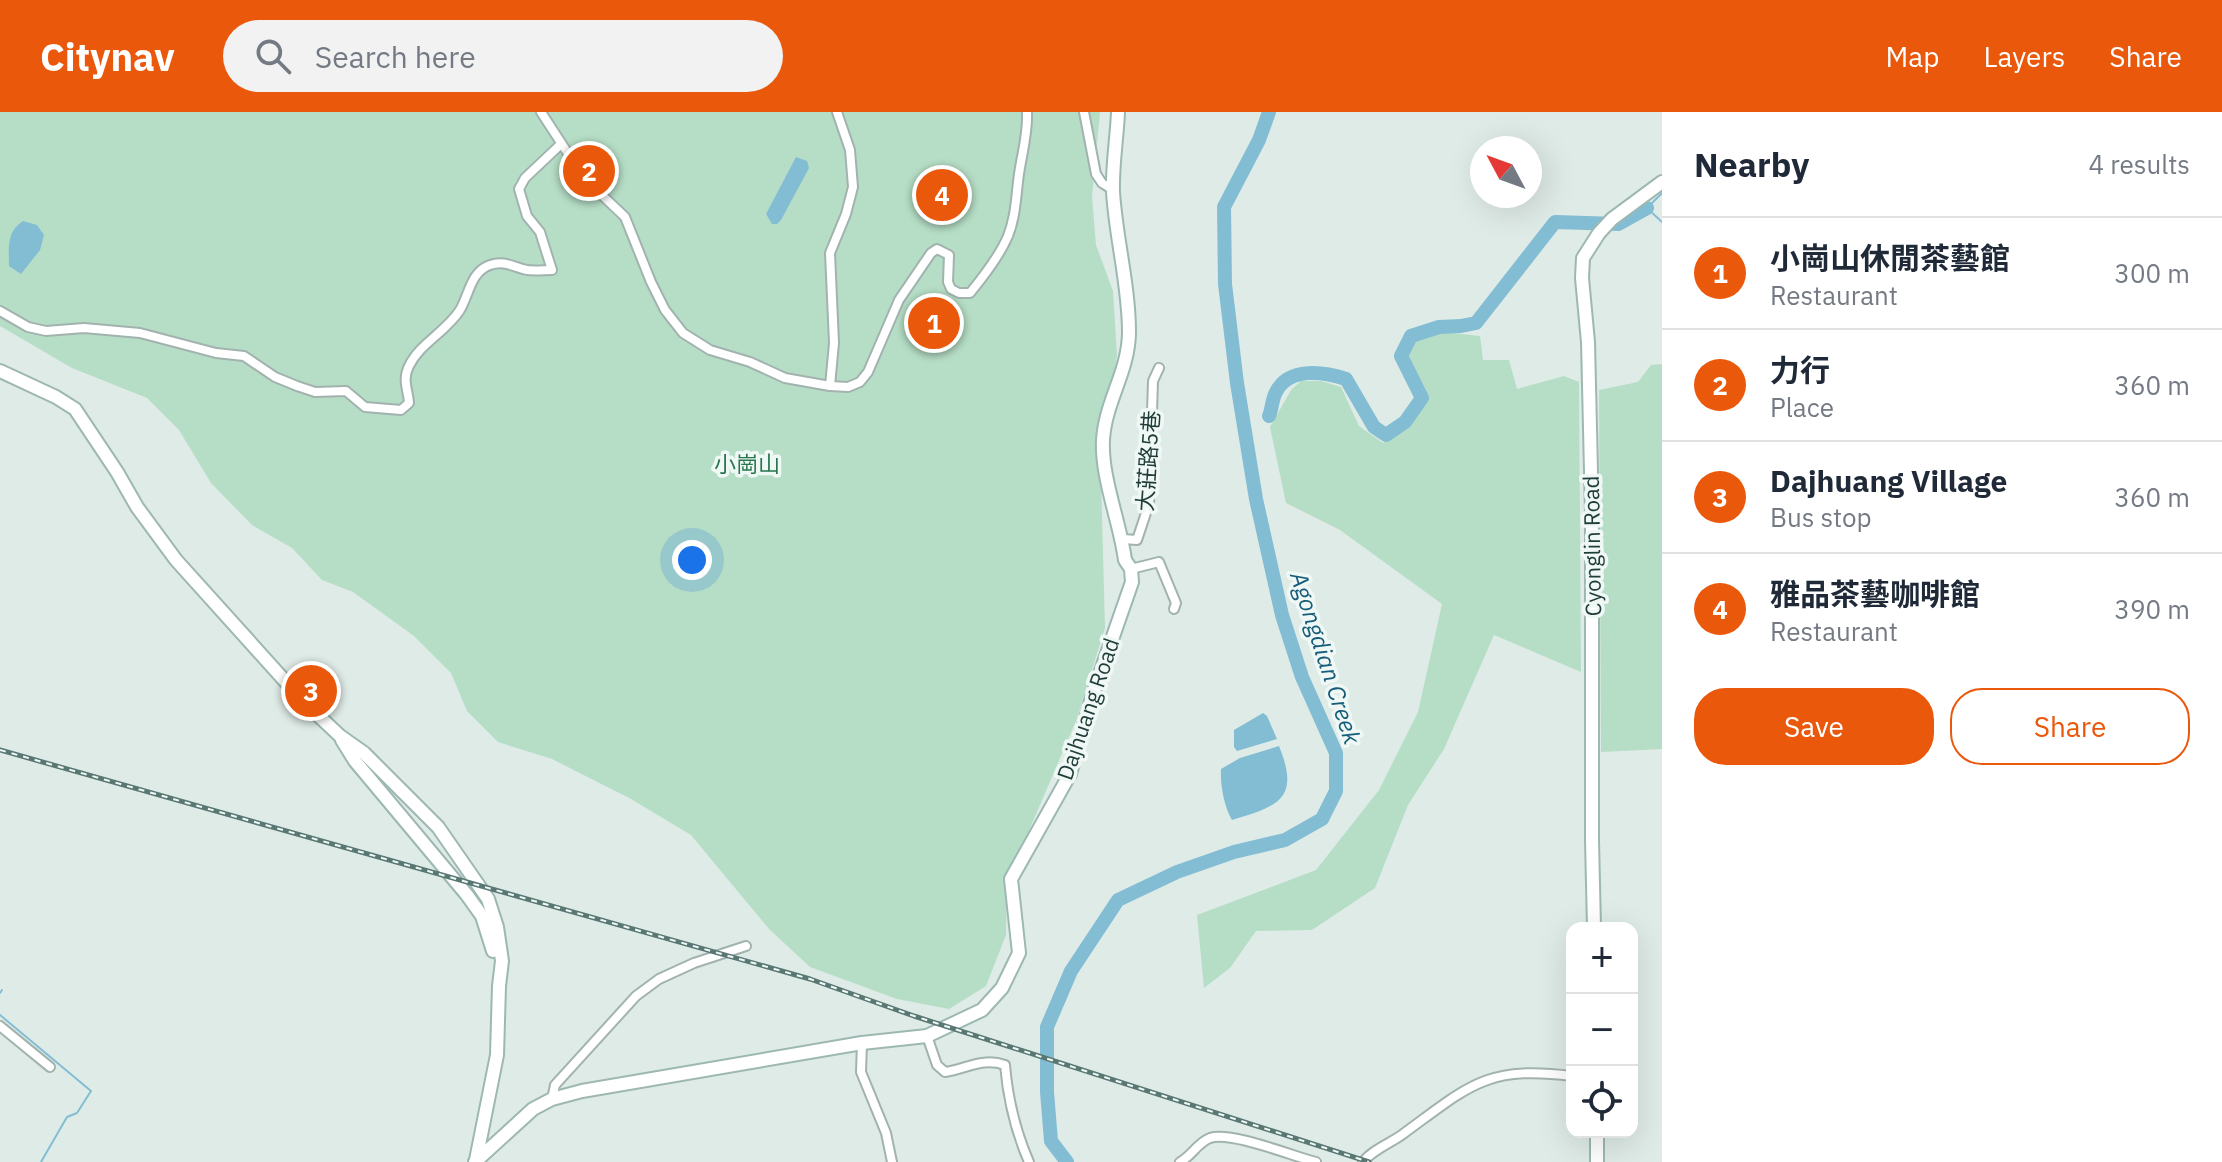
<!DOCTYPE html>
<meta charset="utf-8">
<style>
body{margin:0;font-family:"IBM Plex Sans","Noto Sans TC",sans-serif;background:#f2f2f3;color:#1f2937}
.controls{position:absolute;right:24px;bottom:24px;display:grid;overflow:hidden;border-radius:16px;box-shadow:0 8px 32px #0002}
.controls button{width:72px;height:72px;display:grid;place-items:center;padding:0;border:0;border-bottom:2px solid #e0e1e3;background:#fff;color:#1f2937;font:40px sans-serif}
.compass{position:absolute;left:1470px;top:24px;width:72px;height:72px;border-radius:50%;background:#fff;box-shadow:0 8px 32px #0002;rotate:311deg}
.you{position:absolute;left:692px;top:448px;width:28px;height:28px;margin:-20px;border:6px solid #fff;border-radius:50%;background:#1a73e8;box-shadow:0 0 0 12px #1a73e833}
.badge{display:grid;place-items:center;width:52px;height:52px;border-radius:50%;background:#ea580c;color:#fff;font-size:26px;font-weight:700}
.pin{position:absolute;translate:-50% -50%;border:4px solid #fff;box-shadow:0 2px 8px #0006}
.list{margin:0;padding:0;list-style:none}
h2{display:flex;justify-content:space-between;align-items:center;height:104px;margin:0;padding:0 32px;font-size:34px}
h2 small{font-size:26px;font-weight:400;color:#747a83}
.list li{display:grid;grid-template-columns:52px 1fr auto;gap:24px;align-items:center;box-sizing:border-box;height:112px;padding:0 32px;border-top:2px solid #e0e1e3}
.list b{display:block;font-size:30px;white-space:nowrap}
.list p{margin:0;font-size:26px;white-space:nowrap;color:#747a83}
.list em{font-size:26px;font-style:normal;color:#747a83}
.actions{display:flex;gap:16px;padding:24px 32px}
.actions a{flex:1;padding:18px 0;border:2px solid #ea580c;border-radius:32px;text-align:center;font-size:28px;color:#ea580c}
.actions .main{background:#ea580c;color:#fff}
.icon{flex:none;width:44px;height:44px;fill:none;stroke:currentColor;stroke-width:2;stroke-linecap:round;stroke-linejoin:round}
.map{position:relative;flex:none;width:1662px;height:1050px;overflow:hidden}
header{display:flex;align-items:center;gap:48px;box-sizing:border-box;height:112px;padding:0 40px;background:#ea580c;color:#fff}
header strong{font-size:38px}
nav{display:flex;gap:44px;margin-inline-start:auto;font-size:28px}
.search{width:560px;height:72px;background:#f2f2f3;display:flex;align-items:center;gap:20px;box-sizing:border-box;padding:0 28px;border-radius:44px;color:#747a83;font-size:30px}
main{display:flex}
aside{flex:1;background:#fff}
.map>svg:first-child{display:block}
.green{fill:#b6dec6}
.water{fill:#83bdd4}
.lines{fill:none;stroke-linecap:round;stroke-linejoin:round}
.stream{stroke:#83bdd4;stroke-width:2}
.river{stroke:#83bdd4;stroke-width:14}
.street-casing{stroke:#a2b3af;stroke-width:12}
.secondary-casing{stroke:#9db8b2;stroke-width:16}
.street{stroke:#fff;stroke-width:8}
.secondary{stroke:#fff;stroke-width:12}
.rail-casing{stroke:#597874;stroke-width:5}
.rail{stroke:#f0f8f5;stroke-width:2;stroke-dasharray:6;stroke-linecap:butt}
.labels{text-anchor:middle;stroke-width:7;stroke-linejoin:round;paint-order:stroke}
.street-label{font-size:22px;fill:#1f3c38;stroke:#f0f8f5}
.park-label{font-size:22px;fill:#27764f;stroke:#f0f8f5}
.water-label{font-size:24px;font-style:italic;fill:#165d7c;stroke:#f0f8f5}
</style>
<header>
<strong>Citynav</strong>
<div class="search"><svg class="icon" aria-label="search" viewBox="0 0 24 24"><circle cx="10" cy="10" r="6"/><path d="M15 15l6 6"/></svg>Search here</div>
<nav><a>Map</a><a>Layers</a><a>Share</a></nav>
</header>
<main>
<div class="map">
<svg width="1662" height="1050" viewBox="0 0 1662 1050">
<rect width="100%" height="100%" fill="#dfebe7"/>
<!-- green -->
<g class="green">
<path d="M0,0H1100L1092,85L1096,133L1113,179L1117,243L1101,366L1105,516L1076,609L1007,770L1006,823L986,874L949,897L897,887L810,855L769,817L691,723L631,687L552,647L498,630L467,599L451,561L414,524L353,480L322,468L292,436L252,413L211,371L179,318L147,286L72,256L0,214Z"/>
<path d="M1444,220L1480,224L1483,248H1509L1517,277L1564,264L1579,270L1581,560L1494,523L1444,637L1408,693L1375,776L1312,818L1256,819L1230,856L1204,876L1197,803L1316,758L1379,678L1418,600L1442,492L1340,418L1286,391L1270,315L1291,278L1301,269H1321L1341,275L1359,314L1383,331C1403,322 1415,306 1427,289L1425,276L1408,246L1416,229Z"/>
<path d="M1662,252V637L1601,640L1599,278L1638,270L1651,253Z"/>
</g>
<!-- water -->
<g class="water">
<path d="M796,45L807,49L809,56L781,108L777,112H772L766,102Z"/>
<path d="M23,109L37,113L44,123L40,138L21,162L9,154C9,136 6,120 23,109Z"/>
<path d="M1263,601L1267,604L1277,627L1237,639L1234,635V618Z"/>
<path d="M1279,634C1300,686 1280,694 1232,708C1224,695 1220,672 1221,657L1240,646Z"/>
</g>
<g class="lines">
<!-- stream -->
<g class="stream">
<path d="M1662,81L1647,96L1662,110"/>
<path d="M0,881L2,878"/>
<path d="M0,903L91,979L77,1001L67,1005L41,1050"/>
</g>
<!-- river -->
<g class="river">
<path d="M1269,304C1272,297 1272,287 1276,280C1289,254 1325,260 1346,267L1374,315L1386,323L1405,310L1422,286L1401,244L1411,224L1439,215L1461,214L1476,211L1555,110L1618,112L1647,96"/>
<path d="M1067,1050L1051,1029L1047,980V915L1071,859L1118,788L1177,760L1234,740L1285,728L1322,707L1336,679V641L1302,565L1282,503L1256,387L1237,271L1225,172L1224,95L1259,28L1269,0"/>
</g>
<!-- street casing -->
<g class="street-casing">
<g id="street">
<path d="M541,0L584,66L625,105L651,170L665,198L683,221L710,238L750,250L785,266L830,274"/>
<path d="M837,0L850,38L853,75L846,102L830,141L834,231L830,274L848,275L860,270L868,260L899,188L931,141L937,137L949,143L948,170L951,177L959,181H970C984,164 999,145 1008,124C1016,104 1016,83 1019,62C1022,41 1028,22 1027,0"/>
<path d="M1084,0L1096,62L1102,71L1113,78"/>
<path d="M0,199L28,215L46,219L84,216L140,221L216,241L244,244L275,265L297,274L315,280L346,279L365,295L401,298L409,291C408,277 402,268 409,254C420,231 446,220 460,198C469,183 471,159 490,153C505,148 513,155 527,158C534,159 544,158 552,158L540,120L527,104L519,77L525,66L561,32"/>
<path d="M1123,427L1137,428L1149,392L1153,269L1159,256"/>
<path d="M1131,457L1159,450L1176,491L1174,497"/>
<path d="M0,914L50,955"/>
<path d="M927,924L937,953L945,960C966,957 983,945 1005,953C1008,988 1015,1018 1029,1050"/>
<path d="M862,931L861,960L886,1021L892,1050"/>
<path d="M552,987L555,973L636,884L659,867L694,851L746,834"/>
<path d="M1180,1050C1192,1044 1197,1031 1210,1026C1231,1019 1292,1044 1316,1050"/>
<path d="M1363,1050C1372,1038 1391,1031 1403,1022C1469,974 1486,953 1572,964"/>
</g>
</g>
<!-- secondary casing -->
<g class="secondary-casing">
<g id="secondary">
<path d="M0,259L56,285L75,297L117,360L137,395L176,448L303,589L340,624L364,641L438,715L488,787L497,815L502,849L499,874L497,943L476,1048"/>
<path d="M342,628L355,649L467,783L482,804L493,839"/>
<path d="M1594,816L1592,728V402L1588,230L1582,166L1583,146L1599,121L1612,107L1662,70"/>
<path d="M475,1050L533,997L552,987L582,979L862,931L927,924L982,898L1002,876L1019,841L1011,767L1070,662L1093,582L1132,470L1131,457L1125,448C1120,410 1101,365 1103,328C1105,290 1129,259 1129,220C1129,173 1116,127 1113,80C1112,54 1117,26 1118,0"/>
<path d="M1597,1050V1020"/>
</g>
</g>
<!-- street -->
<use href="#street" class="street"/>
<!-- secondary -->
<use href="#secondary" class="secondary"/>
<!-- rail casing -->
<g class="rail-casing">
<path id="rail" d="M0,638L810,867L914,904L1369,1050"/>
</g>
<!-- rail -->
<use href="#rail" class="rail"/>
</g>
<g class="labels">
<!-- street labels -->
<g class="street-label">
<text transform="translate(1148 349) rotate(-86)" y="8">大莊路5巷</text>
<text transform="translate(1592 434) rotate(-91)" y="8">Cyonglin Road</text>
<text transform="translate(1088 597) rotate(-71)" y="8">Dajhuang Road</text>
</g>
<!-- park labels -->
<g class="park-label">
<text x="747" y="360">小崗山</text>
</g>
<!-- water labels -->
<g class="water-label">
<text transform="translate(1325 546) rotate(72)" y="8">Agongdian Creek</text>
</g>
</g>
</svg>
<div class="controls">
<button>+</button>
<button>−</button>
<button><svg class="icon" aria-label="locate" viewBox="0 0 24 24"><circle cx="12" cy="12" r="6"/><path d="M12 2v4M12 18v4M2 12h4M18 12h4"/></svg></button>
</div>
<svg class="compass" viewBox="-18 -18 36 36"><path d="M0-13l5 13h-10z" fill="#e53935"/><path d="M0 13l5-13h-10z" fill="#747a83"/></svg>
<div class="you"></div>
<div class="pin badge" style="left:934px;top:211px">1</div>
<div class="pin badge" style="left:589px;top:59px">2</div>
<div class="pin badge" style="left:311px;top:579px">3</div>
<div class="pin badge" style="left:942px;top:83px">4</div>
</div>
<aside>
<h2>Nearby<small>4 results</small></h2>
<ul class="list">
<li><span class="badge">1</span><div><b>小崗山休閒茶藝館</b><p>Restaurant</p></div><em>300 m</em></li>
<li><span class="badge">2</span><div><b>力行</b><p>Place</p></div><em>360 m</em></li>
<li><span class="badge">3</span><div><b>Dajhuang Village</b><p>Bus stop</p></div><em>360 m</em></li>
<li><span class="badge">4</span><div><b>雅品茶藝咖啡館</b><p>Restaurant</p></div><em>390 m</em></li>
</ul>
<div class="actions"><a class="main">Save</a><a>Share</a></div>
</aside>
</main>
